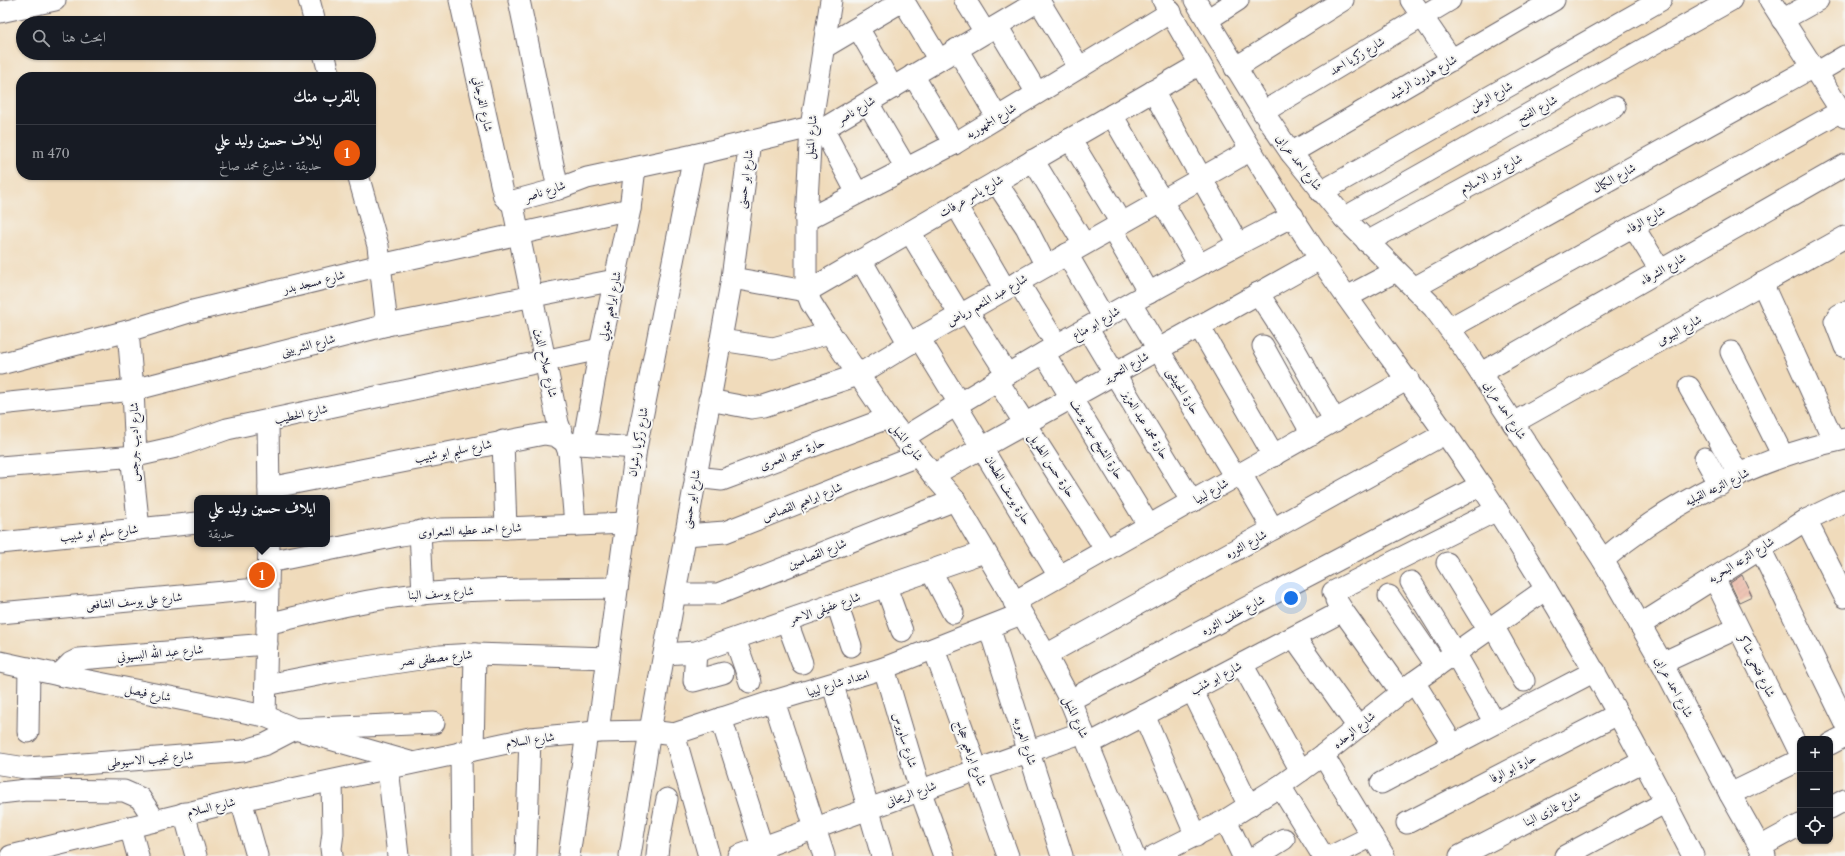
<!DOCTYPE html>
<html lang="ar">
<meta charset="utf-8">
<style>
body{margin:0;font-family:"Libre Caslon Text",Amiri,serif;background:#20242c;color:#f1f3f6;direction:rtl}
.controls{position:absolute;right:12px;bottom:12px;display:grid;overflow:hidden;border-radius:8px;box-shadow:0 1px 3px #0004}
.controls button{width:36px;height:36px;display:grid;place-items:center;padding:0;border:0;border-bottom:1px solid #363941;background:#171b24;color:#f1f3f6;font:20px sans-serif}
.you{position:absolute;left:1291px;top:598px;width:14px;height:14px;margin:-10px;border:3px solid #fff;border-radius:50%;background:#1a73e8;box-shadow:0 0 0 6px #1a73e833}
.badge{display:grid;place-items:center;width:26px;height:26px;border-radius:50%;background:#ea580c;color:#fff;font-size:13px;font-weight:700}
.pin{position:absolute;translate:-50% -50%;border:2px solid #fff;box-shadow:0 1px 4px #0006}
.popup{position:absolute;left:194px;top:495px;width:136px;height:52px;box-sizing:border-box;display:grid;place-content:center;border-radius:8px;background:#171b24;filter:drop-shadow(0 1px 3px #0005);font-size:13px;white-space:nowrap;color:#9ea1a6}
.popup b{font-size:15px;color:#f1f3f6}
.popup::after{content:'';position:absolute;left:50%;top:100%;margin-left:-8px;border:8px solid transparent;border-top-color:#171b24}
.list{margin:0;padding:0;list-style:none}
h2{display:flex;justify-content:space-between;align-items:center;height:52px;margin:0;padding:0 16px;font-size:17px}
h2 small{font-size:13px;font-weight:400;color:#9ea1a6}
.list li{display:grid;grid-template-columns:26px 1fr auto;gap:12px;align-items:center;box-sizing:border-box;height:56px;padding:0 16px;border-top:1px solid #363941}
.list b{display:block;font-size:15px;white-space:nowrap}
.list p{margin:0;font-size:13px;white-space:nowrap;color:#9ea1a6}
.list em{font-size:13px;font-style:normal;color:#9ea1a6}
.icon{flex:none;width:22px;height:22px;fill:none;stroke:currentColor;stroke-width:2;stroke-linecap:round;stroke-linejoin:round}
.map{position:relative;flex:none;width:1845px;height:856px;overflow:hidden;direction:ltr}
.search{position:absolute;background:#171b24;box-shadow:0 1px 3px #0004;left:16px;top:16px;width:360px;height:44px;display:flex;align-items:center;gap:10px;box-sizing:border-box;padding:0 14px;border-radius:22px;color:#9ea1a6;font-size:15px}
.panel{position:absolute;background:#171b24;box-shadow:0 1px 3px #0004;left:16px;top:72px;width:360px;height:108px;border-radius:16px;direction:rtl}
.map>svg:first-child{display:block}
.building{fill:url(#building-hatch)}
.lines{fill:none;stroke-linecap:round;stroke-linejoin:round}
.minor-casing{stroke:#6a6368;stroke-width:23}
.minor{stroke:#fff;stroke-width:21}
.labels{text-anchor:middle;stroke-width:4;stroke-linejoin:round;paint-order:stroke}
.street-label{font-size:12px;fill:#22223b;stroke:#f6f6f2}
</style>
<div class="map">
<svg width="1845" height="856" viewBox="0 0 1845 856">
<defs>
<pattern id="building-hatch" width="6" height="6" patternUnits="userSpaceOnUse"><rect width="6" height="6" fill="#ebb29f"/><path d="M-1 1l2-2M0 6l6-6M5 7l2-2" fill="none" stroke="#c9998a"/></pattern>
</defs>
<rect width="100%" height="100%" fill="#f6f6f2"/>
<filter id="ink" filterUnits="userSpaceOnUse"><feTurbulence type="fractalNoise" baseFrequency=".025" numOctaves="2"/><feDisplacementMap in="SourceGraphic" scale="8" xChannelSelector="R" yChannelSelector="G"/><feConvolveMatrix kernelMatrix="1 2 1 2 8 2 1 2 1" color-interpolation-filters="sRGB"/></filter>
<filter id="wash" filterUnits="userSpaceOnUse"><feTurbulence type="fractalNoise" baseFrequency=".012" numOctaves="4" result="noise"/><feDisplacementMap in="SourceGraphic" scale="16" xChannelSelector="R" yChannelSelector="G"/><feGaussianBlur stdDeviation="0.9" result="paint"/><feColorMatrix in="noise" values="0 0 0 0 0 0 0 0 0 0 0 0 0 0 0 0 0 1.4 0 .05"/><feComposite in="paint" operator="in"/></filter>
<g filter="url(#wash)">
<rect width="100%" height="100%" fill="#f0dbbb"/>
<g id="blocks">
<!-- building -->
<path class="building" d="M1742,575L1752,596L1739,602L1730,583Z"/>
</g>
</g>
<g filter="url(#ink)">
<use href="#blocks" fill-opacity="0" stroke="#6a6368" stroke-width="1"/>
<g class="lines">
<!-- minor casing -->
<g class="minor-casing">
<g id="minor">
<path d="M309,0L315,23"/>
<path d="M460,0L504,197L510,202L558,189L587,178L694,155L811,127L823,129L1040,0"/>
<path d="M519,0L558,189"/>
<path d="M831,0L811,127L806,220V290L811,303L830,333L888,418L933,475L955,500L1046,655L1070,700L1083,732L1134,856"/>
<path d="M903,0L939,60"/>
<path d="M965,0L985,32"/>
<path d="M1163,0C1214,88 1264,176 1321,260C1373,337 1431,409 1482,487C1560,606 1629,730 1693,856"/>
<path d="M1195,0L1263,112L1291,153L1344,218L1433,307L1465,350L1603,560L1662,663L1730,794L1765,856"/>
<path d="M1411,0L1452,60"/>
<path d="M1770,0L1845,117"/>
<path d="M1039,1L1079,67"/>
<path d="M0,12L55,0"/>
<path d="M1207,20L1238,0"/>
<path d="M1782,20L1818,0"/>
<path d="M997,26L1037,93"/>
<path d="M858,28L893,88"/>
<path d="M823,48L904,0"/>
<path d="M957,49L997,117"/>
<path d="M324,53L330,77"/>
<path d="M1235,68L1343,0"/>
<path d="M1816,73L1845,56"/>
<path d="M913,75L954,144"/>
<path d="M1153,91L1238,244"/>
<path d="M868,103L906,168"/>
<path d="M1263,112L1450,0"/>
<path d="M1112,115L1199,265"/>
<path d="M823,129L857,193"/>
<path d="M1070,139L1121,223"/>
<path d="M1291,153L1554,0"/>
<path d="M1033,160L1084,244"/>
<path d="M358,175L378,246L387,325"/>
<path d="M996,182L1026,227L1046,266"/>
<path d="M1321,192L1661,0"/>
<path d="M512,201L558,423L569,453L575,525"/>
<path d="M956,205L1005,289"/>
<path d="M1344,218L1731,0"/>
<path d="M806,220L954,144L1171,12"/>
<path d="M1633,226L1660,270"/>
<path d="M1112,229L1149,293"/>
<path d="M910,232L960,315"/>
<path d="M1367,242L1615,107"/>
<path d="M1067,254L1104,318"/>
<path d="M861,260L909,344"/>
<path d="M732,278L800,290L813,288L1200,64"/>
<path d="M1018,282L1057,345"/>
<path d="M1762,283L1834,441"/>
<path d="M1414,288L1813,67"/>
<path d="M1258,293L1295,350L1335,421"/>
<path d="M1347,297L1396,271"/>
<path d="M1131,304L1235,477"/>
<path d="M967,311L1007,374"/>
<path d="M1845,312L1839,315L1835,321L1845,347"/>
<path d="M1199,326L1274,456"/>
<path d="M1087,328L1192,502"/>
<path d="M1450,328L1841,111"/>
<path d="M128,331L133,390L136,456L132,459V463L139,529"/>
<path d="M919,338L959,403"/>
<path d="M721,340L773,348L830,333"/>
<path d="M1263,346L1312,434"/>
<path d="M1731,352L1783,456"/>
<path d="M1044,353L1149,526"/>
<path d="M0,364L128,331L189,312L381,265L630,209"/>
<path d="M1481,373L1845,165"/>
<path d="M997,380L1106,550"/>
<path d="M1689,387L1739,475"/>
<path d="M709,400L751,408L764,406L858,375L909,344L1251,150"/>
<path d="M0,404L133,390L387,325L615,280"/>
<path d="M956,405L1059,576"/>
<path d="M268,421L269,498"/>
<path d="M1513,423L1845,237"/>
<path d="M903,438C1030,359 1159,284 1293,216"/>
<path d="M503,441L506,528"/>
<path d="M583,444L600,349L630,209L635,168"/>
<path d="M1705,458L1720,485"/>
<path d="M0,467L136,456L176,447L227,429L600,349"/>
<path d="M1241,474L1273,529"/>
<path d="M933,475L1320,259"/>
<path d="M695,477L722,480L888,418"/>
<path d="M269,488L544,434L556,436L566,443L636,448"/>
<path d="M1806,520L1845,597"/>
<path d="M420,531L423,594"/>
<path d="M685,535L725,532L917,456"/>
<path d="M0,543L197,523"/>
<path d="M1760,548L1845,722"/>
<path d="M1603,560C1669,503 1759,457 1845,439"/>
<path d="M269,562L401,535L441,529L506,528L626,523"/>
<path d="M1447,563L1488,630"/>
<path d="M931,571L953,613"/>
<path d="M1714,578L1800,753"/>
<path d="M1411,582L1455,653L1495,723"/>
<path d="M886,587L902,631"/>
<path d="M1333,592L1497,510"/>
<path d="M675,594H718L955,500"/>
<path d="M1389,596L1437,666"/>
<path d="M1336,600L1343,611L1401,692"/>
<path d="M1014,602L1408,379"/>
<path d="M837,604L851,646"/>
<path d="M0,613L268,588"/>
<path d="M787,622L802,663"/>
<path d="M267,624C314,613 362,600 410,595C479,588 549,589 617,588"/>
<path d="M1640,625L1806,520L1845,501"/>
<path d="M1493,626L1524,681"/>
<path d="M989,627L1062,856"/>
<path d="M1294,637L1358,727"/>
<path d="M735,639L750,682"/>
<path d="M934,649L1008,856"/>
<path d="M696,652L694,681L723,673"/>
<path d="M664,654L696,652L984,552"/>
<path d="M1046,655L1446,433"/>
<path d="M0,662L59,675L265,716L295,729L410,762"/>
<path d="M1662,663L1727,633"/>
<path d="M1242,664L1301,771"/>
<path d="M884,668L920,790L944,856"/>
<path d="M59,675L71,663L79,659L267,644"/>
<path d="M266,685L333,672L440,656L475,654L608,658"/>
<path d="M833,685L882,856"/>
<path d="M1192,690L1249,806"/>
<path d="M1070,700L1481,485"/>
<path d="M774,701L824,856"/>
<path d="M1144,715L1196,836"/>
<path d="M265,716L269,544"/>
<path d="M721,718L765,856"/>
<path d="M28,732L29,668"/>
<path d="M598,732L636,448L694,155"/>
<path d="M674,734L709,856"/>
<path d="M1089,744L1343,611"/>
<path d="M1830,744L1845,736"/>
<path d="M1453,745L1595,671"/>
<path d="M473,750L475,654"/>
<path d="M461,752L462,856"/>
<path d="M1323,755L1384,856"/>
<path d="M0,764L26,768L58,766L243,751L266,744L295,729L434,723"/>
<path d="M388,768L398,856"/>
<path d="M332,782L333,833L331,848L332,856"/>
<path d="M1381,783L1453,745L1414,682"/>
<path d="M1280,786L1323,856"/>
<path d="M0,793L26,790L124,791L140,798L150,813L153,821"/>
<path d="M1730,794L1800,760"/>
<path d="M241,800L257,856"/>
<path d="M1830,808L1845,800"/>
<path d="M184,813L196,856"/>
<path d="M1226,820L1243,856"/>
<path d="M1407,823L1618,714"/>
<path d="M130,827L138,856"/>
<path d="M1760,847L1800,825"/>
<path d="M11,856L241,800L530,738L598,732L650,731L674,734L774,701L884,668L1021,614"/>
<path d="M526,856L530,738"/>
<path d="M569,856L587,733"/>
<path d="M630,856L650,731L732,278L750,141"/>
<path d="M657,856L658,846L667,799"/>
<path d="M738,856L1083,732"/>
<path d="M1154,856L1226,820L1280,786L1323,755L1414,682L1546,589"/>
<path d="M1257,856L1284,839"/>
<path d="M1332,856L1372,836"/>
<path d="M1460,856L1644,761"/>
<path d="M1565,856L1666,802"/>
</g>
</g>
<!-- minor -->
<use href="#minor" class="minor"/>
</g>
</g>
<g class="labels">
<!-- street labels -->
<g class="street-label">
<text transform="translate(1357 56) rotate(-31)" y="4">شارع زكريا احمد</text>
<text transform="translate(1423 77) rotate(-30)" y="4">شارع هارون الرشيد</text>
<text transform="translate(1491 96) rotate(-29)" y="4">شارع الوطن</text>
<text transform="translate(483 104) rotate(78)" y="4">شارع الفرجاني</text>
<text transform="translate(1537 109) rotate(-29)" y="4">شارع الفتح</text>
<text transform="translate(856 110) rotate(-31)" y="4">شارع ناصر</text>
<text transform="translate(991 121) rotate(-31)" y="4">شارع الجمهوريه</text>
<text transform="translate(811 137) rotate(-85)" y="4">شارع المنيل</text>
<text transform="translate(1299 162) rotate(53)" y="4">شارع احمد عرابى</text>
<text transform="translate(1491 174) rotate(-29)" y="4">شارع نور الاسلام</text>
<text transform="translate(1614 178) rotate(-29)" y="4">شارع الكمال</text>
<text transform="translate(745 179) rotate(-82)" y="4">شارع ابو حسنى</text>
<text transform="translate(545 191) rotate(-18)" y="4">شارع ناصر</text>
<text transform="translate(971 196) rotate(-30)" y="4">شارع ياسر عرفات</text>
<text transform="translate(1645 220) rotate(-29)" y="4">شارع الوفاء</text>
<text transform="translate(1663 269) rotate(-30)" y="4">شارع الشرفاء</text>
<text transform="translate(314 282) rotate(-14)" y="4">شارع مسجد بدر</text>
<text transform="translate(987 300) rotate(-30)" y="4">شارع عبد المنعم رياض</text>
<text transform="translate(610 306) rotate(-78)" y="4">شارع ابراهيم متولي</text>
<text transform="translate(1096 323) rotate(-30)" y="4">شارع ابو مناع</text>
<text transform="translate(1679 330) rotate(-29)" y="4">شارع البيومى</text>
<text transform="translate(308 345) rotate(-14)" y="4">شارع الشربينى</text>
<text transform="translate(546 363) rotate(78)" y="4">شارع صلاح الدين</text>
<text transform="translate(1126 367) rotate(-29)" y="4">شارع التحرير</text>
<text transform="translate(1183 391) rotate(59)" y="4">حارة الحبيشى</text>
<text transform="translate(1505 410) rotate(57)" y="4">شارع احمد عرابى</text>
<text transform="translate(301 414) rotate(-12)" y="4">شارع الخطيب</text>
<text transform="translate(1146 425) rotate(59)" y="4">حارة محمد عبد العزيز</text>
<text transform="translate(1097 439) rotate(59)" y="4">حارة الشيخ سيد يوسف</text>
<text transform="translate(134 442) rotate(-90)" y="4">شارع اديب جرجس</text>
<text transform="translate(638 442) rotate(-80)" y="4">شارع زكريا رشوان</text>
<text transform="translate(907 442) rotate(52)" y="4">شارع المنيل</text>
<text transform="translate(453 451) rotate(-11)" y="4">شارع سليم ابو شبيب</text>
<text transform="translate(792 454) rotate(-21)" y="4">حارة سمير العمرى</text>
<text transform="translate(1052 465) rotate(57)" y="4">حارة حسن الطويل</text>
<text transform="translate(1717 487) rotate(-26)" y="4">شارع الترعه القبليه</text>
<text transform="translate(1008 490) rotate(59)" y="4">حارة يوسف الطحان</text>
<text transform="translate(1211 491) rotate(-30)" y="4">شارع ليبيا</text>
<text transform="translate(691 499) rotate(-80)" y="4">شارع ابو حسنى</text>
<text transform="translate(802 502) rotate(-22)" y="4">شارع ابراهيم القصاص</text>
<text transform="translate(470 530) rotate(-3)" y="4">شارع احمد عطيه الشعراوى</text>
<text transform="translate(99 533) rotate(-6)" y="4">شارع سليم ابو شبيب</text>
<text transform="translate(1246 544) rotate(-29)" y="4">شارع الثوره</text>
<text transform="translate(817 554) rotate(-22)" y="4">شارع القصاصين</text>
<text transform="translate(1741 560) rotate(-32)" y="4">شارع الترعه البحريه</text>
<text transform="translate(441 593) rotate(-4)" y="4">شارع يوسف البنا</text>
<text transform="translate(134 601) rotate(-5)" y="4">شارع على يوسف الشافعى</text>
<text transform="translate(825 608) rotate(-19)" y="4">شارع عفيفى الاحمر</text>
<text transform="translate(1233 615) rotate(-28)" y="4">شارع خلف الثوره</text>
<text transform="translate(160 653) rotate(-5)" y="4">شارع عبد الله البسيوني</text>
<text transform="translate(436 658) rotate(-6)" y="4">شارع مصطفى نصر</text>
<text transform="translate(1757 666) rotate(64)" y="4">شارع فتحي شاكر</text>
<text transform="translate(1216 678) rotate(-28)" y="4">شارع ابو شنب</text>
<text transform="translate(838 683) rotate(-17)" y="4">امتداد شارع ليبيا</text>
<text transform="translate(1674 687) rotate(62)" y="4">شارع احمد عرابى</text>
<text transform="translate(148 693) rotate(11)" y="4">شارع فيصل</text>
<text transform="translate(1076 717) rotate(66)" y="4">شارع المنيل</text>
<text transform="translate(1354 730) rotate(-39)" y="4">شارع الوحده</text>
<text transform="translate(530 740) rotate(-8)" y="4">شارع السلام</text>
<text transform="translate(905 740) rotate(73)" y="4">شارع ساويرس</text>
<text transform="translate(1025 741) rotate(72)" y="4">شارع العروبه</text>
<text transform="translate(971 753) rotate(70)" y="4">شارع ابراهيم حجاج</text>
<text transform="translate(150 759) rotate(-5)" y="4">شارع نجيب الاسيوطى</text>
<text transform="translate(1513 768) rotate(-27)" y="4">حارة ابو الوفا</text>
<text transform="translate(911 794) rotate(-20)" y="4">شارع الريحانى</text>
<text transform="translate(211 807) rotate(-13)" y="4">شارع السلام</text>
<text transform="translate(1552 809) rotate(-27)" y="4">شارع غازى البنا</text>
</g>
</g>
</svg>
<div class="controls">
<button>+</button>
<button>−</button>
<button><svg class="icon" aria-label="locate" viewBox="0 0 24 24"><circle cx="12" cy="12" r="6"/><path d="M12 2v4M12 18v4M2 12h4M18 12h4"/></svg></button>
</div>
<div class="you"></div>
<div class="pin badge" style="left:262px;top:575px">1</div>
<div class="popup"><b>ايلاف حسين وليد علي</b>حديقة</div>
<div class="search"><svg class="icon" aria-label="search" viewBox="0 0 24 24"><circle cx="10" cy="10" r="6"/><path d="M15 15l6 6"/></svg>ابحث هنا</div>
<section class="panel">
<h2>بالقرب منك<small></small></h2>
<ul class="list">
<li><span class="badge">1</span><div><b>ايلاف حسين وليد علي</b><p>حديقة · شارع محمد صالح</p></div><em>470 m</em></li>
</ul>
</section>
</div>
